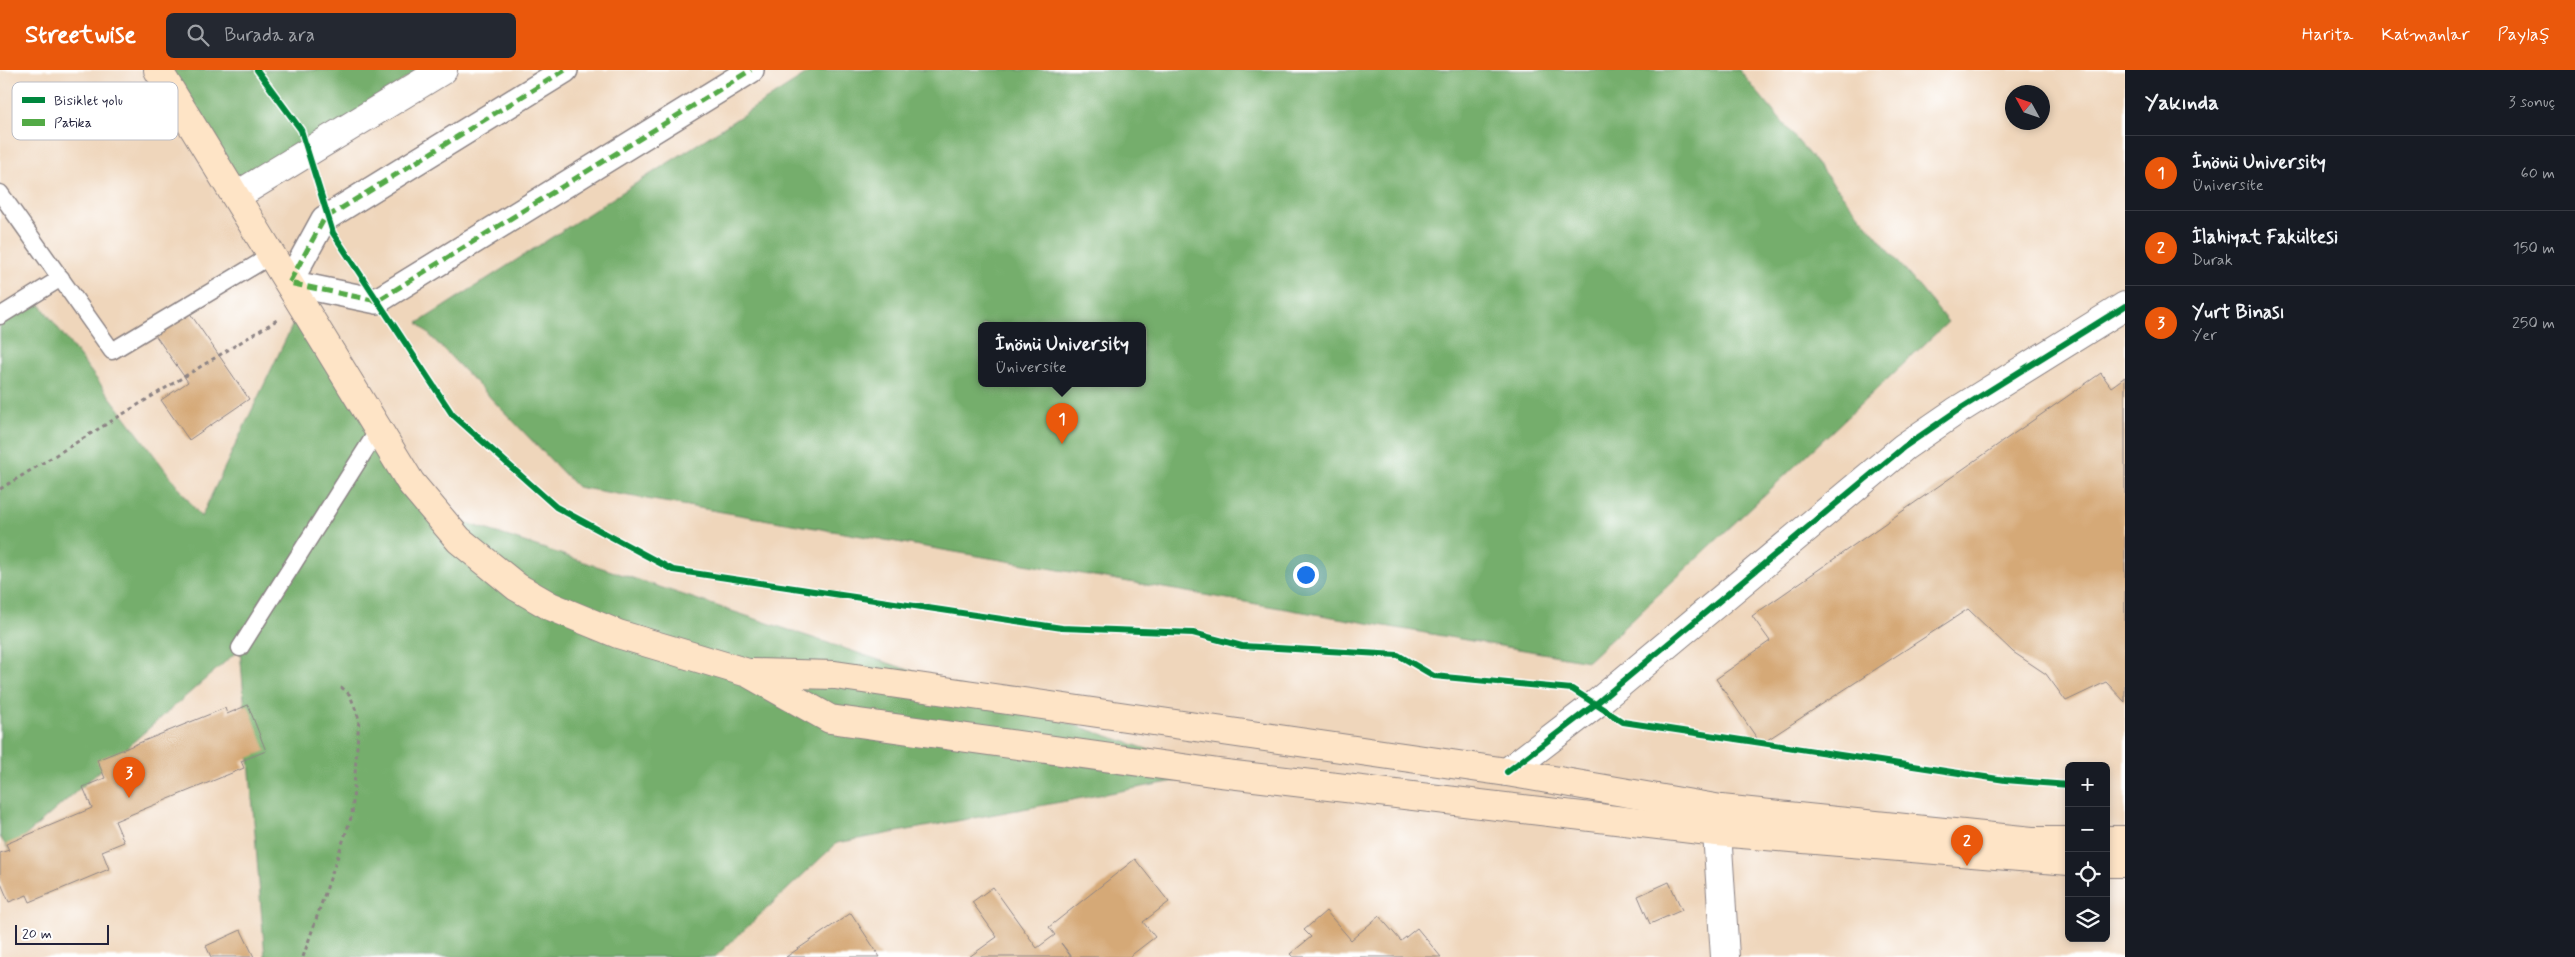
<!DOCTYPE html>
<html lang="tr">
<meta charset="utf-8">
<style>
body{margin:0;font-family:Mynerve,sans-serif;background:#242831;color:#f1f3f6}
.controls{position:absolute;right:15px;bottom:15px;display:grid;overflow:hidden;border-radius:8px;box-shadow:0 2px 8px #0003}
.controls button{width:45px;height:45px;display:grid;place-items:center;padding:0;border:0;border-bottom:1px solid #363941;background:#171b24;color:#f1f3f6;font:25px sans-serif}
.compass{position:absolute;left:2005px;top:15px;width:45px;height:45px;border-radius:50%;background:#171b24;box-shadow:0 2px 8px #0003;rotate:310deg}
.scale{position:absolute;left:15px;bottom:12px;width:94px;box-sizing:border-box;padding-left:5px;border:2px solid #22223b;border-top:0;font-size:14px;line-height:18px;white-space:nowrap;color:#22223b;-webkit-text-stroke:4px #fff;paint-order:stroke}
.you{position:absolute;left:1305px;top:504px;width:18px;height:18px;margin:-12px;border:4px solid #fff;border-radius:50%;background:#1a73e8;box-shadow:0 0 0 8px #1a73e833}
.badge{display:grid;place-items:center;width:32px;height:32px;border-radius:50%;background:#ea580c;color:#fff;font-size:16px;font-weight:700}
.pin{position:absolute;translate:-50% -41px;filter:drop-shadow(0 1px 2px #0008)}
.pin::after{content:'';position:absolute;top:26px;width:18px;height:15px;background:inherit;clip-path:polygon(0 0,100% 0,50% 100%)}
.popup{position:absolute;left:978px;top:252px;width:168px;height:65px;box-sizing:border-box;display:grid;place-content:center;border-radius:8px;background:#171b24;filter:drop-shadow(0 1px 4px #0005);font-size:16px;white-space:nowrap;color:#9ea1a6}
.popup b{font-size:19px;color:#f1f3f6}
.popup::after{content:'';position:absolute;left:50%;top:100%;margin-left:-10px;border:10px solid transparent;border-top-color:#171b24}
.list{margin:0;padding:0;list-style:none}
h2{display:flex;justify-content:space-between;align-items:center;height:65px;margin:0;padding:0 20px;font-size:21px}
h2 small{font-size:16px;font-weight:400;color:#9ea1a6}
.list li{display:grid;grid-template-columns:32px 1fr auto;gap:15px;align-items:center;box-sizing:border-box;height:75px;padding:0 20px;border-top:1px solid #363941}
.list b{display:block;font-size:19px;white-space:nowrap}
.list p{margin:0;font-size:16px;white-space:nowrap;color:#9ea1a6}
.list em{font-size:16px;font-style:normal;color:#9ea1a6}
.icon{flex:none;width:28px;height:28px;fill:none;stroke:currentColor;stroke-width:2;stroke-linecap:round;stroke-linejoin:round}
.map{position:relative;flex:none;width:2125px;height:887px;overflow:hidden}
header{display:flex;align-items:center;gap:30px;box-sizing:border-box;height:70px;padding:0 25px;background:#ea580c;color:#fff}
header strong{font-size:24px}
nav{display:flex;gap:28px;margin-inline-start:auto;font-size:18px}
.search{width:350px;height:45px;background:#242831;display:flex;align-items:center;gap:12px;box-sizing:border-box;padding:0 18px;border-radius:8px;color:#9ea1a6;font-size:19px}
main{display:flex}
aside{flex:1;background:#171b24}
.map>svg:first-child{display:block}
.built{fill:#efd6bb;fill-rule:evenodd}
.forest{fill:#74ae6c;stroke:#4b6854;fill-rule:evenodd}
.building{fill:#d5a977}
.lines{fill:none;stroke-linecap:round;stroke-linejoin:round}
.service-casing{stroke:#8c8384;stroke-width:19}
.pedestrian-casing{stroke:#8c8384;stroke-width:28}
.minor-casing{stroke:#8c8384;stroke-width:30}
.tertiary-casing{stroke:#8c8384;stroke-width:30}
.secondary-casing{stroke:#8c8384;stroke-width:30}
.path{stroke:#8c8384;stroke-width:3;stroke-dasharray:4 4;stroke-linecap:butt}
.service{stroke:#fff;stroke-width:16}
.pedestrian{stroke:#fff;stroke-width:25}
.minor{stroke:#fff;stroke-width:28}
.tertiary{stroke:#fff;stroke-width:28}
.secondary{stroke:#fee4c6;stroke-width:28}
.quiet{stroke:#53aa46;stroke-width:5;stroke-dasharray:10 5;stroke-linecap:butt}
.cycleway-casing{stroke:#fff;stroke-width:9}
.cycleway{stroke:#00873e;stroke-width:6}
.key{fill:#fff;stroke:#bdbdc4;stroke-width:1}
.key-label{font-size:14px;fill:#22223b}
</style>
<header>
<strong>Streetwise</strong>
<div class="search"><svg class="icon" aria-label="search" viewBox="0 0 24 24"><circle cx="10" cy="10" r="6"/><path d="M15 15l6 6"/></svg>Burada ara</div>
<nav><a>Harita</a><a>Katmanlar</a><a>Paylaş</a></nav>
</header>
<main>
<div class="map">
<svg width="2125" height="887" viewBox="0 0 2125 887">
<rect width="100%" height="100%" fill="#fff"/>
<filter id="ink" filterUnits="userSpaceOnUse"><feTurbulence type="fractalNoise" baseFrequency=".02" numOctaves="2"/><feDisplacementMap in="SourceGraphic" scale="10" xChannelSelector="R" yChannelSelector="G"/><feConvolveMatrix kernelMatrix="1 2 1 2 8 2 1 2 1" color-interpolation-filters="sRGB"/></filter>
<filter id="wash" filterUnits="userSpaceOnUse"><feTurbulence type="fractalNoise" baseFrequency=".0096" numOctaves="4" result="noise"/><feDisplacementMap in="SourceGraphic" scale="20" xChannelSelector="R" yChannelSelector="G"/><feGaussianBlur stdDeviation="1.12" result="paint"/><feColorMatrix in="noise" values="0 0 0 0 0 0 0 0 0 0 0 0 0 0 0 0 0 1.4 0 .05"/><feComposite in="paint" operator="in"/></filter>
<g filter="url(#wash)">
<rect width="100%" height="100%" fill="#f5e4cd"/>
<!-- built -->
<path class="built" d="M0,0H2125V887H0ZM2012,22H2042V52H2012ZM982,255H1142V313H982ZM2069,696H2106V868H2069Z"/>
<!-- forest -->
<g class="forest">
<path d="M158,0H418L236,126Z"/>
<path d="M813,0H1739L1948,252L1588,591L577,417L418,253ZM1142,255V313H982V255Z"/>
<path d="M33,225L201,447L302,235L434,442L1219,703L837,773L715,887H265L240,579L9,780L0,767V252Z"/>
</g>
<g id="blocks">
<!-- building -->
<g class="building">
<path d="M187,239L249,329L189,370L161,330L188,312L153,262Z"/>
<path d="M2101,303L2111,317L2125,307V632L2106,612L2066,631L2046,604L2013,582L1968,539L1761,674L1716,609L1770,571L1752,546Z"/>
<path d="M248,635L266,681L241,691L244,698L115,751L124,772L102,781L109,799L30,832L27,825L9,832L0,811V783L9,780L6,774L92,738L83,717L105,708L97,690L225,638L227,644Z"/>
<path d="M1135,789L1169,832L1143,852L1155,867L1129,887H1072L1061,873L1071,887H969L997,867L972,832L993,817L1037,878L1055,865L1049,857Z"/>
<path d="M1669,812L1682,840L1650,854L1638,826Z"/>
<path d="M1326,841L1351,870L1379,846L1401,871L1417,858L1441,887H1293L1290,884L1311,867L1304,860Z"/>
<path d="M851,843L880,887H786Z"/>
<path d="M241,860L254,887H211L206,876Z"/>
</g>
</g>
</g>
<g filter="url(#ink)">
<use href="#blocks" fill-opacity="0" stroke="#8c8384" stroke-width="1"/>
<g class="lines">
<!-- service casing -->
<g class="service-casing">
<g id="service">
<path d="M0,123L112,281L272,185"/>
<path d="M0,246L61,208"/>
<path d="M240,578L378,360"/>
</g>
</g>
<!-- pedestrian casing -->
<g class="pedestrian-casing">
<path id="pedestrian" d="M565,0L324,149L289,213L377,231L751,0"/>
</g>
<!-- minor casing -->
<g class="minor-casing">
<g id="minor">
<path d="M1507,702L1597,633L1904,377L1955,342L2125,236"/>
<path d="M1721,739L1717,762L1725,887"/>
</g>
</g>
<!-- tertiary casing -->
<g class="tertiary-casing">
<path id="tertiary" d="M236,126L443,0"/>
</g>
<!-- secondary casing -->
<g class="secondary-casing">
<g id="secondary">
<path d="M158,0L411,413L459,470L517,517L550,536L618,564L748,603L830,649L1219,703L1717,762L2069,791"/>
<path d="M752,603L835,605L1507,702L1721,739L2032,771H2069"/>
<path d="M2106,770H2125"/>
<path d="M2106,793H2125"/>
</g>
</g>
<!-- path -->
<g class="path">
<path d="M0,419L277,250"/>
<path d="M303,887L352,745L359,649L350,625L339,615"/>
</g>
<!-- service -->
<use href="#service" class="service"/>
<!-- pedestrian -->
<use href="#pedestrian" class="pedestrian"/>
<!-- minor -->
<use href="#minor" class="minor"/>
<!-- tertiary -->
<use href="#tertiary" class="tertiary"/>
<!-- secondary -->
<use href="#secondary" class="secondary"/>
<!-- quiet -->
<path class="quiet" d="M565,0L324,149L289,213L377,231L751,0"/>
<!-- cycleway casing -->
<g class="cycleway-casing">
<g id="cycleway">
<path d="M257,0L301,60L333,163L452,344L556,437L673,500L1062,558L1193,563L1242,576L1398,585L1434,606L1572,619L1623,652L2005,710L2069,715"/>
<path d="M1507,702L1597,633L1904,377L1955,342L2125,236"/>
</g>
</g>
<!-- cycleway -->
<use href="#cycleway" class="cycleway"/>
</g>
</g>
<!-- legend -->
<rect x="12" y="12" width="166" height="58" rx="8" class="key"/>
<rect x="22" y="27" width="23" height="6" fill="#00873e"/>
<rect x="22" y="49" width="23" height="7" fill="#53aa46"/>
<g class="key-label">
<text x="54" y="35">Bisiklet yolu</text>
<text x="54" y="57">Patika</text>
</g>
</svg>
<div class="controls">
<button>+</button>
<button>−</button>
<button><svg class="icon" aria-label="locate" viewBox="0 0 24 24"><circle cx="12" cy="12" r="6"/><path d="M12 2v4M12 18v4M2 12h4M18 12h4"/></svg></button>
<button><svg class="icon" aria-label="layers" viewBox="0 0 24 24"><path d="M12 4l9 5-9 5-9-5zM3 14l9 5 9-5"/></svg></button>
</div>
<svg class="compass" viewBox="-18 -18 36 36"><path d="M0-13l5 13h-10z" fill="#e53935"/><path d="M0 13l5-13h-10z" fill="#9ea1a6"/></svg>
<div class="scale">20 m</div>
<div class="you"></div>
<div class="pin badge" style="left:1062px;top:374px">1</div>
<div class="popup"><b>İnönü University</b>Üniversite</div>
<div class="pin badge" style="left:1967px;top:796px">2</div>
<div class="pin badge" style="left:129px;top:728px">3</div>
</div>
<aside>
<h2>Yakında<small>3 sonuç</small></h2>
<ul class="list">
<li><span class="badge">1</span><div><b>İnönü University</b><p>Üniversite</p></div><em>60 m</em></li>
<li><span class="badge">2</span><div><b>İlahiyat Fakültesi</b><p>Durak</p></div><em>150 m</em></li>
<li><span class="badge">3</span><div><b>Yurt Binası</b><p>Yer</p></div><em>250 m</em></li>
</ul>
</aside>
</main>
